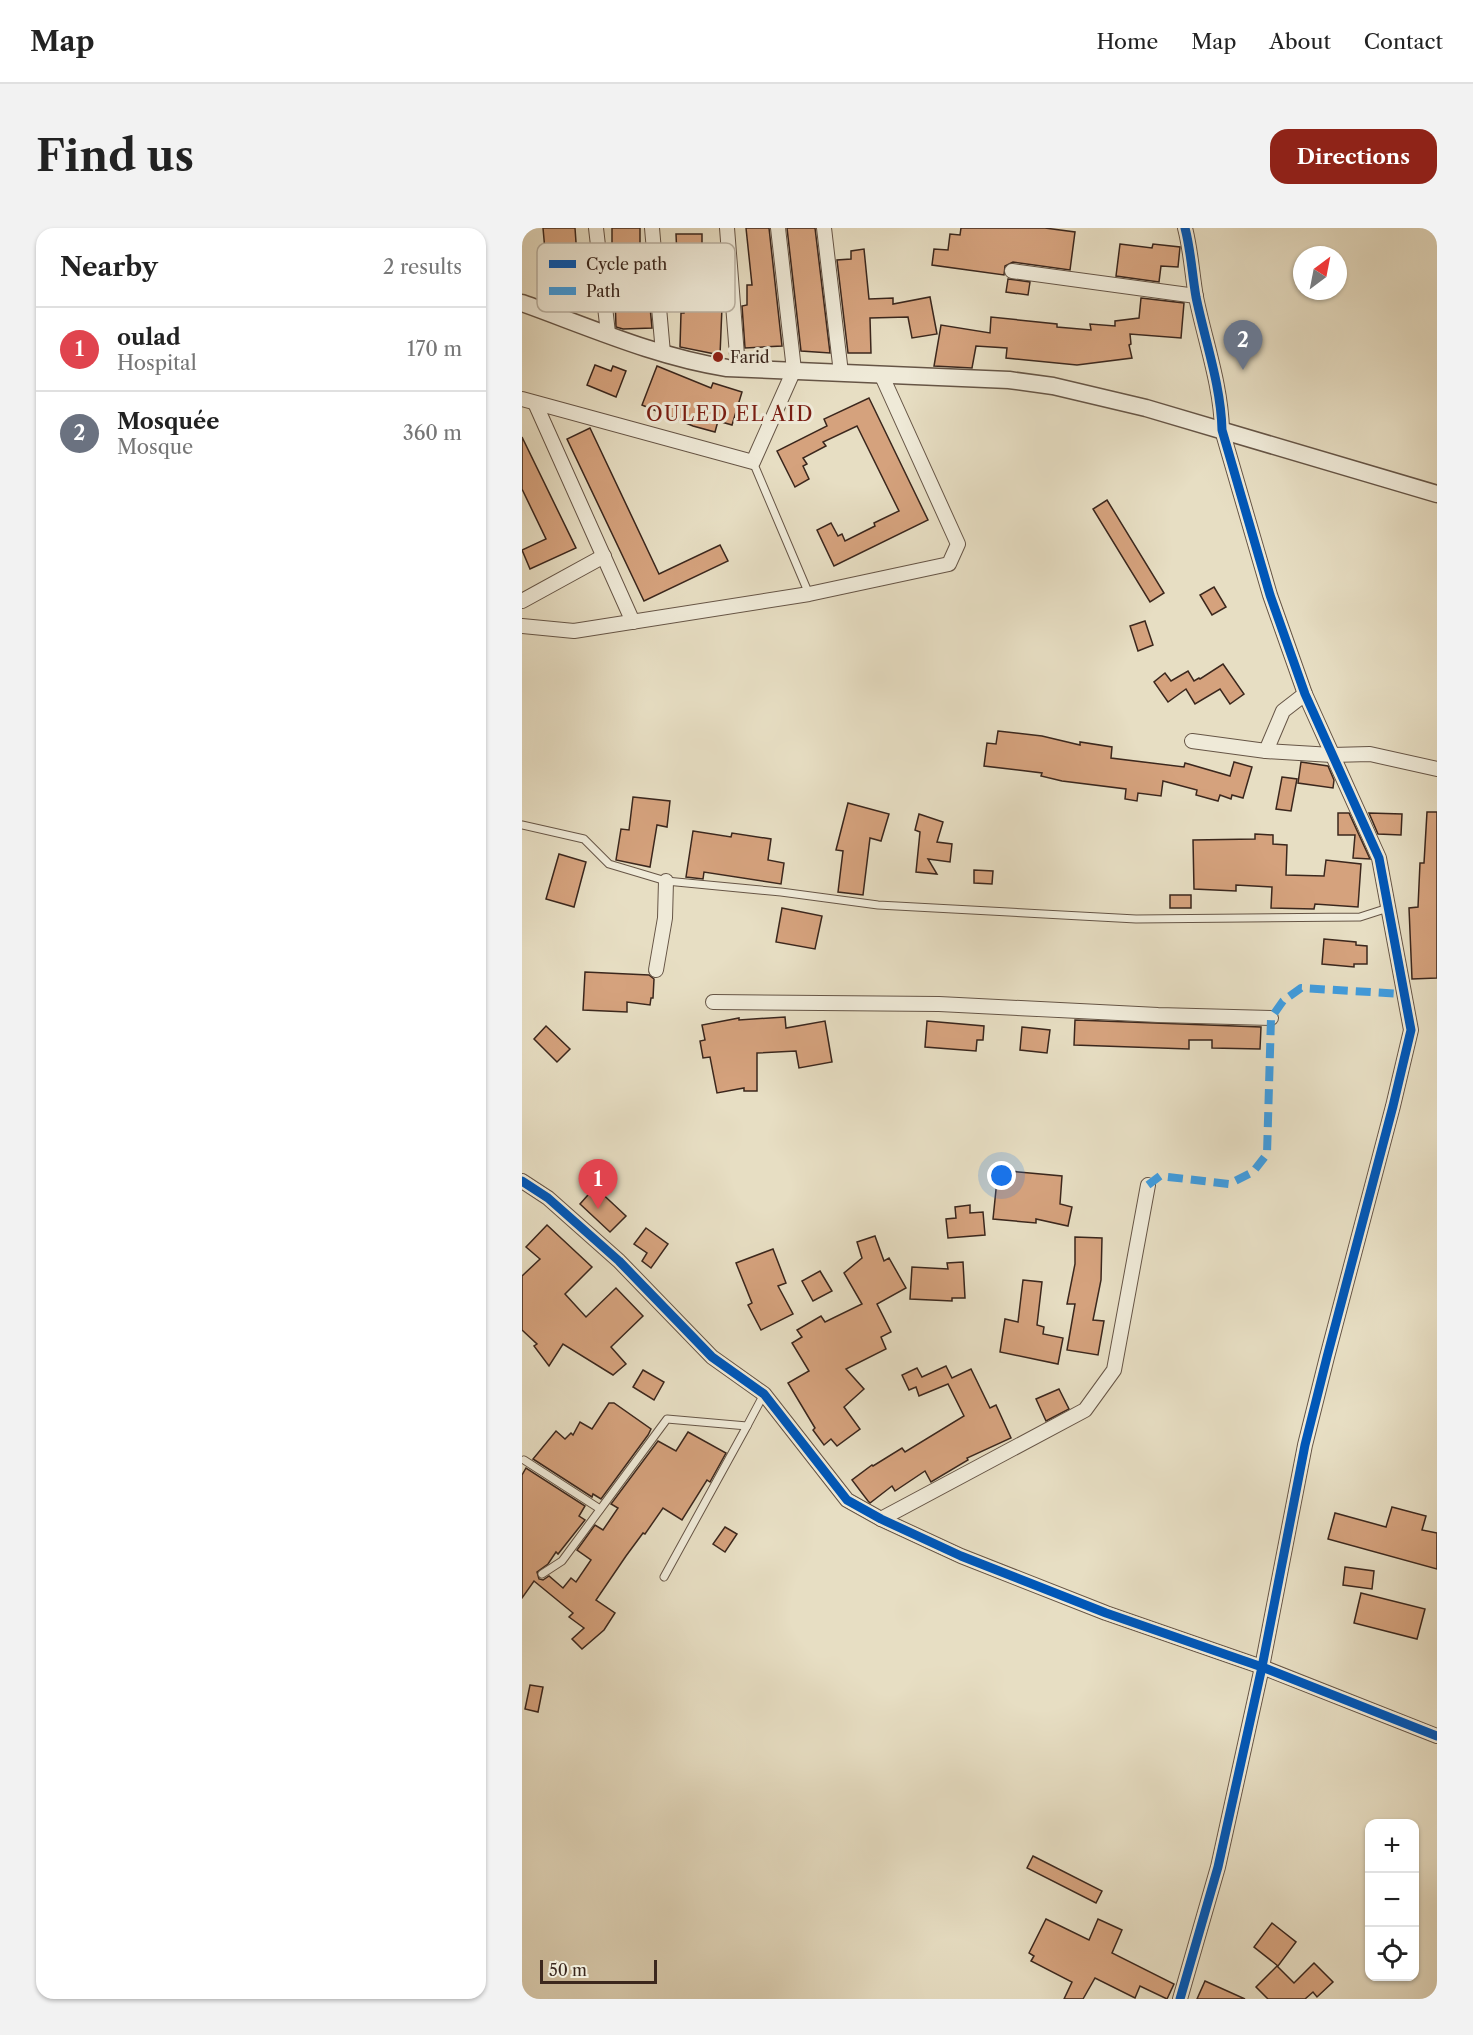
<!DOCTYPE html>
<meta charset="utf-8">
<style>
body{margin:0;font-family:"Libre Caslon Text",serif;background:#f2f2f2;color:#222}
.controls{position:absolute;right:18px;bottom:18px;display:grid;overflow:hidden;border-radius:12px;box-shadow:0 2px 4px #0004}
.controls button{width:54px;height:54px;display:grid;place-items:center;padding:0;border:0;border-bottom:2px solid #e0e0e0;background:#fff;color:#222;font:30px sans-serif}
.compass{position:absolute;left:771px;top:18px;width:54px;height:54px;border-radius:50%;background:#fff;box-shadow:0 2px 4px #0004;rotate:32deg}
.scale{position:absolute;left:18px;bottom:15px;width:117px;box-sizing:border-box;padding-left:6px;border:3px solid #3b271d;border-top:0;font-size:16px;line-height:21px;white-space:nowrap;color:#3b271d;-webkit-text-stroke:4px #efead8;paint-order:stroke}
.you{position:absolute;left:480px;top:948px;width:21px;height:21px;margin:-15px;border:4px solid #fff;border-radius:50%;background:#1a73e8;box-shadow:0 0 0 9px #1a73e833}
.badge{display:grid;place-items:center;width:39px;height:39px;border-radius:50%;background:#8f2418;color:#fff;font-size:20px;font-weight:700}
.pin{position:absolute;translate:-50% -50px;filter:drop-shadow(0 2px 3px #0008)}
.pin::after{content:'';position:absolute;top:32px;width:21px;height:18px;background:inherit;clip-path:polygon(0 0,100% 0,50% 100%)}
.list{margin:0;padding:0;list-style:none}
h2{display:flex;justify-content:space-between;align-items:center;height:78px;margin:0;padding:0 24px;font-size:26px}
h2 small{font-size:20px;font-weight:400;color:#767676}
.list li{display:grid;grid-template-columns:39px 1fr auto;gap:18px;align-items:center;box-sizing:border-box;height:84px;padding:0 24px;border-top:2px solid #e0e0e0}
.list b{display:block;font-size:22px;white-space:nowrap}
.list p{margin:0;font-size:20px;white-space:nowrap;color:#767676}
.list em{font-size:20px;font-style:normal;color:#767676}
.icon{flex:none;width:33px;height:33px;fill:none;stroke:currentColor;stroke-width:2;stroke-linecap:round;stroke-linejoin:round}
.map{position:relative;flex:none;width:915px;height:1771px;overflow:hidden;border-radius:18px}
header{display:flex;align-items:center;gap:36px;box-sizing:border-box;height:84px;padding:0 30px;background:#fff;border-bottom:2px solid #e0e0e0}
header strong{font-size:28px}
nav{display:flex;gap:33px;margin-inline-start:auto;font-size:21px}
.intro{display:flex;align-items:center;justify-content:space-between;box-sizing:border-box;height:144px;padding:0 36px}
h1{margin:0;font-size:42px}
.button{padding:15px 27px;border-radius:18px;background:#8f2418;color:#fff;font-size:21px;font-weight:700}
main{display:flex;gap:36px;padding:0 36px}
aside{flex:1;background:#fff;border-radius:18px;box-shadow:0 2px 4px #0004}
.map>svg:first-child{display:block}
.building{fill:#d5a27d;stroke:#3b271d;stroke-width:1.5}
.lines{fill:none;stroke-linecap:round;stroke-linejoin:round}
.service-casing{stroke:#665546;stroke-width:9}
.minor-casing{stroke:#665546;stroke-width:16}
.tertiary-casing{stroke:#665546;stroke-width:19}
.service{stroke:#efead8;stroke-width:7}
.minor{stroke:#efead8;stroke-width:14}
.tertiary{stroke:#efead8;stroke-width:16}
.quiet{stroke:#3f9cdf;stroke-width:8;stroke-dasharray:15 8;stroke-linecap:butt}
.cycleway-casing{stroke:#efead8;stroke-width:13}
.cycleway{stroke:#0057b8;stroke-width:9}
.poi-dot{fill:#8f2418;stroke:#efead8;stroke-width:2}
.labels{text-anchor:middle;stroke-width:6;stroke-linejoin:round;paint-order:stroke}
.poi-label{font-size:16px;fill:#3b271d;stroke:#efead8;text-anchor:start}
.quarter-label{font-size:20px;letter-spacing:1.5px;fill:#7a1f14;stroke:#efead8}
.key{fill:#efead8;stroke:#b9b0a0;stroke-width:1.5}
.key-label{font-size:16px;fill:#3b271d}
</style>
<header>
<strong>Map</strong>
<nav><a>Home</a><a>Map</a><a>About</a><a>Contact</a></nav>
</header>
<div class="intro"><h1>Find us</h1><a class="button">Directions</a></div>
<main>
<aside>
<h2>Nearby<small>2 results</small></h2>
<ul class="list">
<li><span class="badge" style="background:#e0444e">1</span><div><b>oulad</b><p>Hospital</p></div><em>170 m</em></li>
<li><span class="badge" style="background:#6b7280">2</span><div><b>Mosquée</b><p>Mosque</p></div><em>360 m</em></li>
</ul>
</aside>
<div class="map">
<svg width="915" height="1771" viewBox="0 0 915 1771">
<rect width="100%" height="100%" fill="#e7dec3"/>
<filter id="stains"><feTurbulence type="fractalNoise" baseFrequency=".00333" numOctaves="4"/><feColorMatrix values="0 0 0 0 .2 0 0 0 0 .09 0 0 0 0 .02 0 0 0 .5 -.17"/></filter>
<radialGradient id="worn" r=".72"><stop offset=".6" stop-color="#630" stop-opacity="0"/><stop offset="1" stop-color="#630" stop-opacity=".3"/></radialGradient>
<!-- building -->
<g class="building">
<path d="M21,0H53L56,43L25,45Z"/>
<path d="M90,0H118V18H122L120,68H127L130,100L101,101L94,99L93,69L95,34L87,33L86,29L87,17L90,18Z"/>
<path d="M224,0H247L260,118L223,120L220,78L225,77V57H230Z"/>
<path d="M265,0H293L308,125L279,123Z"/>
<path d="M439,0H523L553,4L548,42L491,34L483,38L482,47L410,37L412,21L426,22L428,6L438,7Z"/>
<path d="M154,6H180V17L191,16L192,29H198L199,42H197L196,79H200L198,127L158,119L159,85H162L164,28L155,29Z"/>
<path d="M598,16L630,20L631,16L658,19L656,39L639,38L637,54L594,48Z"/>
<path d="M342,21L347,71L371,70V76L408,69L415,106L390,110L386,89L348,90L349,125H326L315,32L329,31V23Z"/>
<path d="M486,51L508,54L506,67L484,64Z"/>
<path d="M619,70L662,75L659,110L608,106L609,116L607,117L610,130L555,137L484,130L485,120L454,118L450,140L412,138L419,97L468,105L469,89L535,96V99L569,102L568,96L593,98V93L617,90Z"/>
<path d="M73,137L89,143L91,138L104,143L94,169L65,157Z"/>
<path d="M135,138L189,160L191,155L220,164L210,197L196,193L193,204L171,198L120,177Z"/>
<path d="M347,170L406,292L312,338L295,302L309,295L316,308L320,306L323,313L353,298L352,295L377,283L335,198L301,214L304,218L281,230L285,236L281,238L287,251L273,259L255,223L305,198L302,191Z"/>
<path d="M68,200L137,346L198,317L206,333L122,373L45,211Z"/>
<path d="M0,209L54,320L8,341L0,322L24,311L0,261Z"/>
<path d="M585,272L642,365L628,374L571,281Z"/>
<path d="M692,359L704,379L690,387L678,367Z"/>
<path d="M623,393L631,417L616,423L608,398Z"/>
<path d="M701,436L722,466L708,476L698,461L673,476L664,461L646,474L632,454L643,445L649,453L666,443L672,453L677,450L678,451Z"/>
<path d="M476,503L520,508L558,517V514L590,519L589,530L662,539L663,535L708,548L712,534L730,539L721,570L710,567L709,571L698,567L696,573L674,567L675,562L641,553L639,568L616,565L615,573L603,571L604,561L540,553L519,548L520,545L462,538L465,515L474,516Z"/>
<path d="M779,534L806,538L812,552L811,560L776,555Z"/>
<path d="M760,549L775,551L769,583L754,581Z"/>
<path d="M111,569L148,573L145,599L135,597L128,639L94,632L99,601L107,602Z"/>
<path d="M326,575L367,586L359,613L348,610L341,667L316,664L321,623L314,622Z"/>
<path d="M905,584H915V750L890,751L887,680L896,679L898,635H902Z"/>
<path d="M816,585H827L848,631L831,630L833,607H816Z"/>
<path d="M847,585L880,586L879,607L856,606Z"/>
<path d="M397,586L421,594L415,614L430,616L428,634L406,631L415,646L394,644L398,604L393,602Z"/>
<path d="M171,603L209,609L210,605L249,611L246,632L262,635L259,656L182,644L181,651L164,649Z"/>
<path d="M733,606L751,607V616L765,617L764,647L802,648L804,632L839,636L836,679L793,676L792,681L749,680L750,659L714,657V663L672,661L671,612L733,611Z"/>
<path d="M37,626L64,634L52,679L24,671Z"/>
<path d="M452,642L471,643L470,656L452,655Z"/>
<rect x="648" y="667" width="21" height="13"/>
<path d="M260,680L300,688L293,721L254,714Z"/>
<path d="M802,711L834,714V717L845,718V736H832V739L800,736Z"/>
<path d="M63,744L127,747L132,751L131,770H129L128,777L105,774V784L61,782Z"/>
<path d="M263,789L264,800L303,793L310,834L277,840L274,823L235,825V863H222V860L195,865L188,829L181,830L178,813L183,812L180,797L217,790V792Z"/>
<path d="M553,792L739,799L738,821L690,820V812H667V821L552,817Z"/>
<path d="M405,793L462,798L461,812H455L454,823L403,819Z"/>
<path d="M24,798L48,821L35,834L12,811Z"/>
<path d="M500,799L528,802L525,825L498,822Z"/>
<path d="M476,942L540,948L538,976L550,979L546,998L514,991V995L471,991Z"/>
<path d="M73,959L104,988L88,1004L58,976Z"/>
<path d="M448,977V985L461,984L463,1007L426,1010L424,991L434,990L433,979Z"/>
<path d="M25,997L70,1039L43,1066L64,1089L94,1060L121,1088L89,1119L104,1136L91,1147L41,1116L27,1138L12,1118L15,1116L0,1102V1048L18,1031L4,1019Z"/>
<path d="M124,1000L146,1016L129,1040L120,1033L125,1025L112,1016Z"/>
<path d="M353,1008L362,1033L367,1030L384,1060L355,1076L369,1104L359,1109L364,1121L324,1141L342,1161L322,1179L338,1201L315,1218L309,1211L302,1217L291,1202L293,1200L266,1155L287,1143L270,1115L280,1109L275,1102L299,1088L303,1094L340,1076L322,1045L340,1030L335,1014Z"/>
<path d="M553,1009L580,1010L579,1052L571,1092L582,1093L576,1127L545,1122L553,1076H545L553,1036Z"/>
<path d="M251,1021L264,1055L256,1058L271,1086L239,1102L226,1077L230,1075L214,1035Z"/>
<path d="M441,1034L443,1070H430V1073L388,1071L390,1039L426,1041L425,1035Z"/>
<path d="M298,1043L310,1063L291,1073L280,1053Z"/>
<path d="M501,1052L520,1054L515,1097L522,1099L521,1106L541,1110L536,1136L478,1124L483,1091L496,1094Z"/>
<path d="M424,1138L430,1150L449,1141L468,1180L474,1177L489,1210L445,1230L446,1232L409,1254L403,1243L373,1263L370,1258L348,1275L346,1273L330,1252L350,1237L351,1238L380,1220L383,1224L442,1188L426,1156L397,1168L394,1159L387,1162L380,1147L395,1140L400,1149Z"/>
<path d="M121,1142L142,1154L132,1172L111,1159Z"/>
<path d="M537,1161L547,1181L524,1193L514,1171Z"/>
<path d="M87,1175H92L129,1201L126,1207L79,1271L71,1266L70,1269L11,1231L34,1203L43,1211L49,1205L51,1207L58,1194L70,1201Z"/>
<path d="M166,1204L204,1225L188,1254L185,1252L160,1292L141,1280L123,1306L121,1305L104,1328L74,1372L93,1385L82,1402L60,1421L50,1411L62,1400L47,1389L51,1385L12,1353L0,1370V1247L4,1240L63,1278L57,1288L63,1292L36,1326L34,1324L26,1336L15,1344L17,1351L21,1352L27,1348L41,1360L49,1350L54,1354L69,1332L55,1322L73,1297L81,1302L96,1280L89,1276L136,1213L154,1223Z"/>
<path d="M870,1279L904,1288L900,1302L915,1305V1341L806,1311L813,1285L864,1299Z"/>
<path d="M203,1299L215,1306L203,1324L191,1316Z"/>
<path d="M823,1339L852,1343L850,1361L821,1357Z"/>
<path d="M839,1365L903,1381L895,1411L832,1395Z"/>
<path d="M8,1457L21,1459L16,1484L3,1481Z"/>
<path d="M511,1628L580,1663L574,1675L505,1640Z"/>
<path d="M524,1691L567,1712L576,1691L600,1702L590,1725L652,1756L645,1771L618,1758L613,1770L573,1750L561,1771H542L550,1754L509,1733L512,1728L507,1725Z"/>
<path d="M750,1695L774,1714L756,1738L732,1719Z"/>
<path d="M792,1735L811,1754L795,1769L791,1764L783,1771H746L734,1759L755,1738L772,1755Z"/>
<path d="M683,1753L723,1771H675Z"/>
</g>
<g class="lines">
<!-- service casing -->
<g class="service-casing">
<g id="service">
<path d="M231,234L287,366"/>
<path d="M0,597L62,611L87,636L144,653L259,664L356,677L614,691L838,689L866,680"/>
<path d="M2,1232L78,1281"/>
<path d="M20,1346L40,1333L145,1191L225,1198L242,1166"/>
<path d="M142,1349L225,1198"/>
</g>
</g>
<!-- minor casing -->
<g class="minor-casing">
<g id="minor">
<path d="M74,0L86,105"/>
<path d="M130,0L141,125"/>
<path d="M205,0L216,140"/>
<path d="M302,0L319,145"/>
<path d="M490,43L674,68"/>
<path d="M0,171L231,234L272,142L256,0"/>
<path d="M13,175L111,394"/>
<path d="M0,373L82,328"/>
<path d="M0,398L52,403L287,366L427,336L436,316L359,146"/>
<path d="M670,513L744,523L810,527L848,526L915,541"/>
<path d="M744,523L761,483L783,466"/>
<path d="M134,742L143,690L144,653"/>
<path d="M191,774L417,776L636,787L749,790"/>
<path d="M0,953L26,970L97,1033L190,1129L242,1166L325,1272L359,1291L439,1328L584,1385L740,1439L915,1508"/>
<path d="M359,1291L563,1182L592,1142L626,957"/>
<path d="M658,1771L696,1639L740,1439L783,1217L805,1129L871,878L889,802L857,630L783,466L748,367L700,202C699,157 683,113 674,69C670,46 669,23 663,0"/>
</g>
</g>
<!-- tertiary casing -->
<g class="tertiary-casing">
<path id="tertiary" d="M0,75C67,99 134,129 205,140L487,152L531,158L624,180L915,266"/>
</g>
<!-- service -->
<use href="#service" class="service"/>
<!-- minor -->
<use href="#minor" class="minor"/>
<!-- tertiary -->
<use href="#tertiary" class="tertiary"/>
<!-- quiet -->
<path class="quiet" d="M626,957L638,948L707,956L731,944L745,926L749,790L761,773L779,760L882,766"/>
<!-- cycleway casing -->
<g class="cycleway-casing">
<g id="cycleway">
<path d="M0,953L26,970L97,1033L190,1129L242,1166L325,1272L359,1291L439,1328L584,1385L740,1439L915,1508"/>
<path d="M658,1771L696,1639L740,1439L783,1217L805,1129L871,878L889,802L857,630L783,466L748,367L700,202C699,157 683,113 674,69C670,46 669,23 663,0"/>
</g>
</g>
<!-- cycleway -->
<use href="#cycleway" class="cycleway"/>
</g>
<!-- markers -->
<circle class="poi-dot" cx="196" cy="129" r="6"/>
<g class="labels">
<!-- poi labels -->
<g class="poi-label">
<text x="208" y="135">Farid</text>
</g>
<!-- quarter labels -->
<g class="quarter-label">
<text x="208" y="193">OULED EL AID</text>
</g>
</g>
<!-- legend -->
<rect x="15" y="15" width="198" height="69" rx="9" class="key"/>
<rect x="27" y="32" width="27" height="8" fill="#0057b8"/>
<rect x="27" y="59" width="27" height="8" fill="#3f9cdf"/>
<g class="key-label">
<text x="64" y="42">Cycle path</text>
<text x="64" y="69">Path</text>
</g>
<rect width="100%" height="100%" filter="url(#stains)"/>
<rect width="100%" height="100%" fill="url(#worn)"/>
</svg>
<div class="controls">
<button>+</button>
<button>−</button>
<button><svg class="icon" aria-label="locate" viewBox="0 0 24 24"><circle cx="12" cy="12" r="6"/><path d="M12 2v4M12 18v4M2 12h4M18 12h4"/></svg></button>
</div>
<svg class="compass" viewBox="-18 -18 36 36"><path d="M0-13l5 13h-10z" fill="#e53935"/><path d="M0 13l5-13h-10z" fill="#767676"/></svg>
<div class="scale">50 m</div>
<div class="you"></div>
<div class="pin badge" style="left:76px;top:981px;background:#e0444e">1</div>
<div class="pin badge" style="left:721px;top:142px;background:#6b7280">2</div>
</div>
</main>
